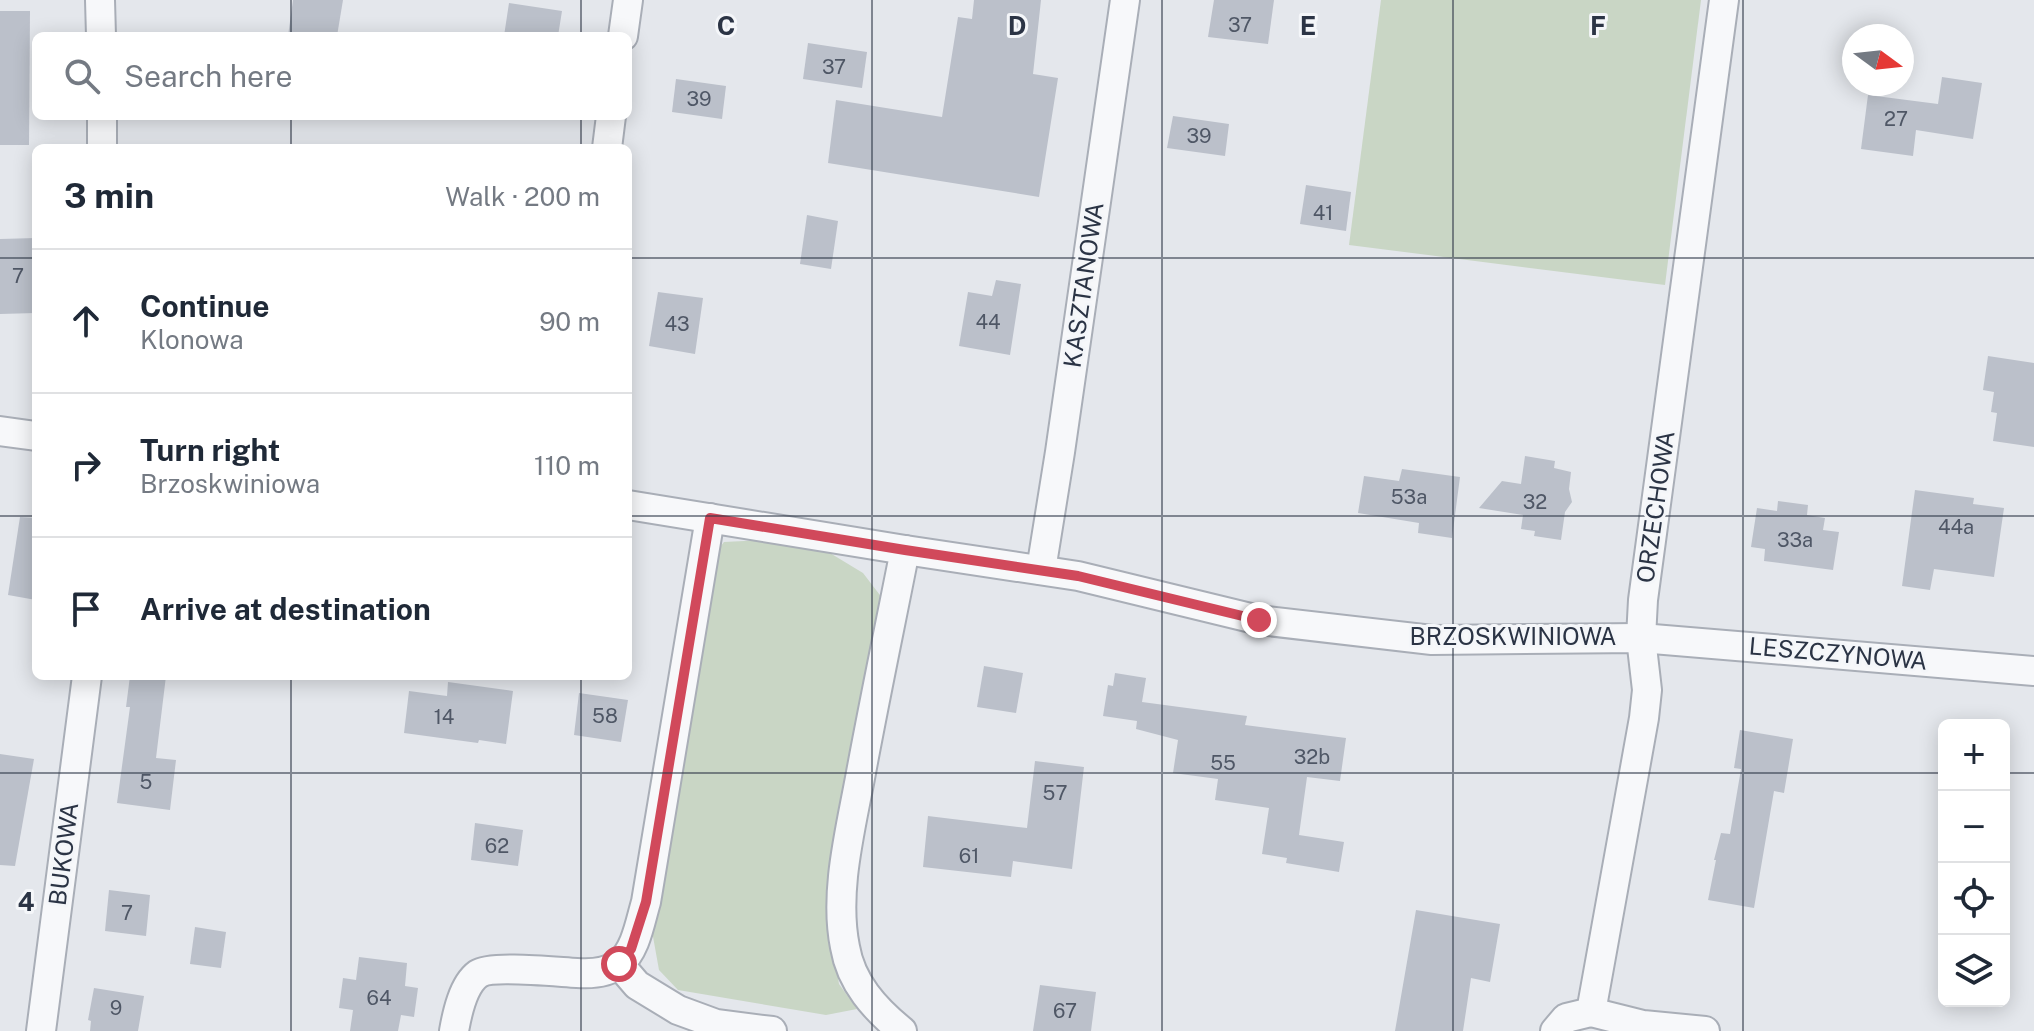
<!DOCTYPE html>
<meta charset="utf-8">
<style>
body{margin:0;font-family:"Public Sans",sans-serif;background:#f2f2f3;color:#1f2937}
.controls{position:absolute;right:24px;bottom:24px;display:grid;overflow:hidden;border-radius:12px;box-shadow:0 4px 20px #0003}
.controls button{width:72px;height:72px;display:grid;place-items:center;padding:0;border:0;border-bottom:2px solid #e0e1e3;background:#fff;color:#1f2937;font:40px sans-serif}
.compass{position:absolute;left:1842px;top:24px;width:72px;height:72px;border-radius:50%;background:#fff;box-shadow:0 4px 20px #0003;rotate:105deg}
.stop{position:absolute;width:24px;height:24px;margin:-18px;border:6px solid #d1495b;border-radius:50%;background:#fff}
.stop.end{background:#d1495b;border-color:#fff;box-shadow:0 2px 8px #0008}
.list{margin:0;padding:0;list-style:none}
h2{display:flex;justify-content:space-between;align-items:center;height:104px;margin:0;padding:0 32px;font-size:34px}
h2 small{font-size:26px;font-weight:400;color:#747a83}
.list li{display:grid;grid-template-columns:52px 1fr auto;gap:24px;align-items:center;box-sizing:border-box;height:144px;padding:0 32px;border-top:2px solid #e0e1e3}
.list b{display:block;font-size:30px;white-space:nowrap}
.list p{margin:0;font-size:26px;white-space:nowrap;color:#747a83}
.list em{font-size:26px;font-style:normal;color:#747a83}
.icon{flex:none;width:44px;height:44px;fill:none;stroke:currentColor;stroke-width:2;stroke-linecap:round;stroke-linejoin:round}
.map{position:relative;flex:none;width:2034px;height:1031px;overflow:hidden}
.search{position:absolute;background:#fff;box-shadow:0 4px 20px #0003;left:32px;top:32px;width:600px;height:88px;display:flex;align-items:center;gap:20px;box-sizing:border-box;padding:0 28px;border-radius:12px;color:#747a83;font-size:30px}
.panel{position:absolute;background:#fff;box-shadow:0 4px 20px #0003;left:32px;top:144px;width:600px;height:536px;border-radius:12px}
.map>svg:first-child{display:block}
.green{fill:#c9d6c5}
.building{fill:#bbc0ca}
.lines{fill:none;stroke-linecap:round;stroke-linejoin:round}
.street-casing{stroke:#a9aeb7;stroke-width:32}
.street{stroke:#f7f8fa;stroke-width:28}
.route{stroke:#d1495b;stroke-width:10}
.grid{fill:none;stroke:#2b3445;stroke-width:2;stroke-opacity:0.55}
.labels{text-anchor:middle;stroke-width:6;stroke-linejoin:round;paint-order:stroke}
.number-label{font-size:20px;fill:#4f5766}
.street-label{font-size:24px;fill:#2b3445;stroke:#f4f6f9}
.grid-label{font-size:26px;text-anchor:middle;font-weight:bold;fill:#2b3445;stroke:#f4f6f9;stroke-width:6;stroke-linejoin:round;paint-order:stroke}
</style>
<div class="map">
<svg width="2034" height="1031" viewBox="0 0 2034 1031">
<rect width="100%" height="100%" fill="#e4e7ec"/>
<!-- green -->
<g class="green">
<path d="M1381,0H1701L1665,285L1349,245Z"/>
<path d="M765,540L825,550L863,573L886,603L832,940L839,984L857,1009L826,1015L678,990L659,970L652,931L713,556L724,542Z"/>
</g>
<!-- building -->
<g class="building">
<path d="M293,0H343L337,36H288Z"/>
<path d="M974,0H1041L1033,74L1058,78L1039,197L828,163L836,100L942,117L958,17L972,19Z"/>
<path d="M1214,0H1274L1268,44L1208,37Z"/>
<path d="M509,3L562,11L558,36H504Z"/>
<path d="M0,11H30L29,145H0Z"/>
<path d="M808,43L867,52L862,88L803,79Z"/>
<path d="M1942,77L1982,83L1973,139L1916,130L1913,156L1861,149L1868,95L1938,104Z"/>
<path d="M676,79L726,86L722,119L672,112Z"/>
<path d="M1173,116L1229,124L1225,156L1167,148Z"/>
<path d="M1306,185L1351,192L1346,231L1300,224Z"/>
<path d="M807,215L838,221L831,269L800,264Z"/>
<path d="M36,238V313L0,314V239Z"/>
<path d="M996,280L1021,284L1010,355L959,346L968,292L992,296Z"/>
<path d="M658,292L703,298L695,354L649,346Z"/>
<path d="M1988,356L2034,363V447L1993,441L1997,413L1991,412L1994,392L1983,390Z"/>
<path d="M1525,456L1555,461L1554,468L1571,472L1569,489L1572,502L1565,512L1561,540L1534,536L1535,531L1521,529L1523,515L1479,508L1502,481L1521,484Z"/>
<path d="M1402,469L1460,477L1452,538L1418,533L1419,523L1358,513L1364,476L1399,481Z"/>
<path d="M1915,490L1974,498L1973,504L2004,508L1994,577L1934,569L1930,590L1902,586Z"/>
<path d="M1778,501L1808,505L1807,515L1825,518L1823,530L1839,532L1833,570L1764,561L1765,549L1751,547L1757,508L1777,511Z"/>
<path d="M20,517L36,518V600L8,595Z"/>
<path d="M984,666L1023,673L1016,713L977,707Z"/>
<path d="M1115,673L1146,678L1142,702L1247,716L1245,725L1346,738L1340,781L1307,777L1299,835L1344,842L1339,872L1286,863L1287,858L1262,854L1269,808L1215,800L1218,779L1173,773L1178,740L1136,729L1137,721L1103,716L1108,685L1113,686Z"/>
<path d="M130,676H166L156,758L176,760L170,810L117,803L130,707H126Z"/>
<path d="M448,682L513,691L506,744L479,740L478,743L404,733L409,691L447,696Z"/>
<path d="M579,693L628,700L621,742L574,735Z"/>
<path d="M1740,730L1793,739L1784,793L1774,791L1754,908L1708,900L1716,860H1714L1721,833L1730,834L1741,769L1734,768Z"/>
<path d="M0,754L34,759L15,866L0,865Z"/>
<path d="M1035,761L1084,767L1072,869L1013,861L1011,877L923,867L928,816L1027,828Z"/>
<path d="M475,823L523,830L518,866L471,860Z"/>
<path d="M109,890L150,895L146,936L105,931Z"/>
<path d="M1416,910L1500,924L1490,982L1471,978L1463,1031H1395Z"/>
<path d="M195,927L226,932L221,968L190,964Z"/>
<path d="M359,957L407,963L405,986L418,988L414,1017L401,1015L398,1031H350L353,1010L339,1008L343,978L356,980Z"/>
<path d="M1040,985L1096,992L1091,1031H1033Z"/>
<path d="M94,988L144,996L138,1031H90L91,1021L88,1020Z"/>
</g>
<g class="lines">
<!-- street casing -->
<g class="street-casing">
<g id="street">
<path d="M100,0L101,36"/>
<path d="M623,36L628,0"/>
<path d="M102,116V148"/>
<path d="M607,148L611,116"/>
<path d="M0,431L36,436"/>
<path d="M628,505L905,550L1078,576L1259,620L1432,640L1641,638L2034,671"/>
<path d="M1041,570L1060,452L1125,0"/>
<path d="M619,964L637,985L678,1010L716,1024L772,1031"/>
<path d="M1591,1012L1643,1025L1705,1031"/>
<path d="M41,1031L87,676"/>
<path d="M454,1031C457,1014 463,985 478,974C491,965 557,972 577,973C591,974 607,973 619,964C636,950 640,922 646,902L710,518"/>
<path d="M902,1031C875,1009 851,983 845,947C834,893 850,832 860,778C874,702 890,626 905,550"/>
<path d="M1555,1031L1566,1018L1591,1012L1644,718L1647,690L1641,638L1643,600L1724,0"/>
</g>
</g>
<!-- street -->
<use href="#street" class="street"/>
</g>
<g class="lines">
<!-- route -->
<path class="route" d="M619,964L631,949L646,902L710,518L905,550L1078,576L1259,620"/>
</g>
<!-- grid -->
<path class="grid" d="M291,0V36M581,0V36M872,0V1031M1162,0V1031M1453,0V1031M1743,0V1031M291,116V148M581,116V148M0,258H36M628,258H2034M0,516H36M628,516H2034M291,676V1031M581,676V1031M0,773H1944M2004,773H2034"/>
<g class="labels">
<!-- number labels -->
<g class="number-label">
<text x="1240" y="32">37</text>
<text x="834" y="74">37</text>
<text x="699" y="106">39</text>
<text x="1896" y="126">27</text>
<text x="1199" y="143">39</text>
<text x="1323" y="220">41</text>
<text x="18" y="283">7</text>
<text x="988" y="329">44</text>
<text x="677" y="331">43</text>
<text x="1409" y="504">53a</text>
<text x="1535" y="509">32</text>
<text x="1956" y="534">44a</text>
<text x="1795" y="547">33a</text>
<text x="605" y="723">58</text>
<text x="444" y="724">14</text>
<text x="1312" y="764">32b</text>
<text x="1223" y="770">55</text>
<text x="146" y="789">5</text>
<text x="1055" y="800">57</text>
<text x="497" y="853">62</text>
<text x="969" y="863">61</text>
<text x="127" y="920">7</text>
<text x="379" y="1005">64</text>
<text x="116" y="1015">9</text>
<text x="1065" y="1018">67</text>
</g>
<!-- street labels -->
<g class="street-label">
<text transform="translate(1084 285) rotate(-82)" y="8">KASZTANOWA</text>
<text transform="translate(1656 507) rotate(-82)" y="8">ORZECHOWA</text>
<text x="1513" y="645">BRZOSKWINIOWA</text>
<text transform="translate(1838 654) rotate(5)" y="8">LESZCZYNOWA</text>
<text transform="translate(64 854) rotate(-83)" y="8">BUKOWA</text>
</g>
</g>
<g class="grid-label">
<text x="726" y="35">C</text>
<text x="1017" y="35">D</text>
<text x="1308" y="35">E</text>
<text x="1598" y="35">F</text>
<text x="26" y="911">4</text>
</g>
</svg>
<div class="controls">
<button>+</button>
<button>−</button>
<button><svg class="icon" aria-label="locate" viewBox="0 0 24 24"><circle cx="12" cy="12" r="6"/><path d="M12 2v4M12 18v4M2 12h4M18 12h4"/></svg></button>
<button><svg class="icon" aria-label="layers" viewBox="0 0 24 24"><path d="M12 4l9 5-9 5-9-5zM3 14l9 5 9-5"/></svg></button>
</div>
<svg class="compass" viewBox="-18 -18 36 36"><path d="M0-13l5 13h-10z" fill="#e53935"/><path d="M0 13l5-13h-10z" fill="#747a83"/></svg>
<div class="stop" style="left:619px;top:964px"></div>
<div class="stop end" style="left:1259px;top:620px"></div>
<div class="search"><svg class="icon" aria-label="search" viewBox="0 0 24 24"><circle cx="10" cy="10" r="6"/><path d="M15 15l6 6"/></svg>Search here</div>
<section class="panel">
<h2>3 min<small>Walk · 200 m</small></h2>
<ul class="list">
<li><svg class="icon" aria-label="ahead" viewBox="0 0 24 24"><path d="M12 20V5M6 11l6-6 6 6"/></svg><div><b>Continue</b><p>Klonowa</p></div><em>90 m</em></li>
<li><svg class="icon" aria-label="right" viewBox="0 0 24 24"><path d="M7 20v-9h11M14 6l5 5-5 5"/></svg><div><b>Turn right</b><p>Brzoskwiniowa</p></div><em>110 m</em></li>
<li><svg class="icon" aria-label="arrive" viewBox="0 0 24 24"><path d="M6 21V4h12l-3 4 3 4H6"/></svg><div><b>Arrive at destination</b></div></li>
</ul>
</section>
</div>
